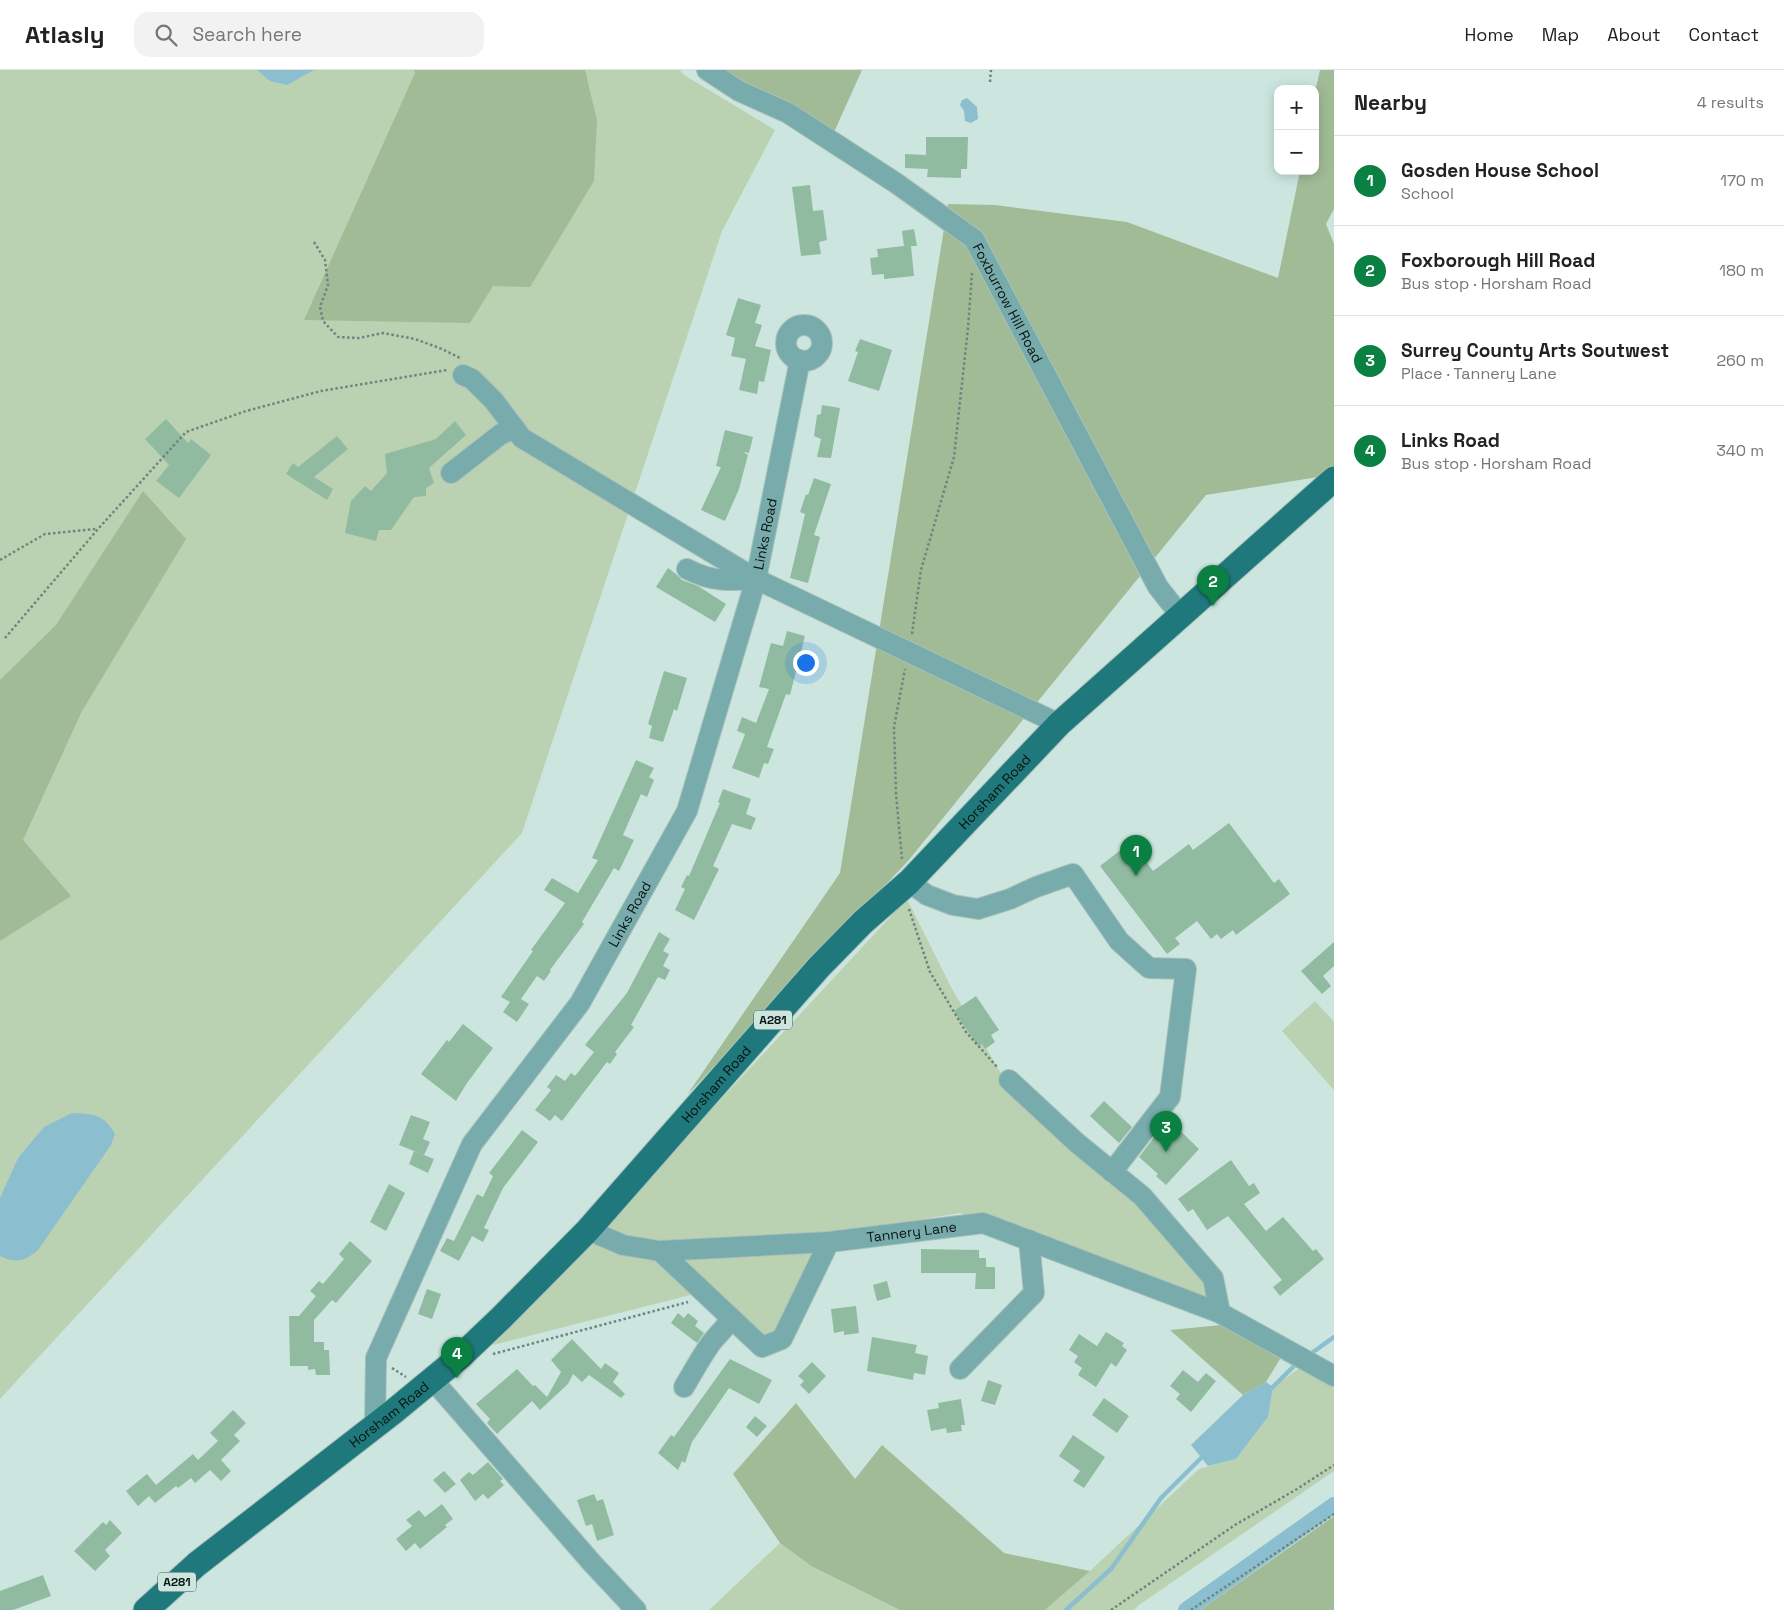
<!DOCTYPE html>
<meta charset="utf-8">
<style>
body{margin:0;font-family:"Space Grotesk",sans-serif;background:#f2f2f2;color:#222}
.controls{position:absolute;right:15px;top:15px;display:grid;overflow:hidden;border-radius:10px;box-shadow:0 2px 12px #0003}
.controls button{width:45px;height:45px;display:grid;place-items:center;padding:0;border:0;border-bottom:1px solid #e0e0e0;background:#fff;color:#222;font:25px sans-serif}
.you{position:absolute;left:805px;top:592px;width:18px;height:18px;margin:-12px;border:4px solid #fff;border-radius:50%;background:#1a73e8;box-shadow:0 0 0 8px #1a73e833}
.badge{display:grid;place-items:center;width:32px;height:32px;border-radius:50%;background:#0b8043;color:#fff;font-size:16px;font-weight:700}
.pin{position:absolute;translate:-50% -41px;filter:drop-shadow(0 1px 2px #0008)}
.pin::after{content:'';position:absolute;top:26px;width:18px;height:15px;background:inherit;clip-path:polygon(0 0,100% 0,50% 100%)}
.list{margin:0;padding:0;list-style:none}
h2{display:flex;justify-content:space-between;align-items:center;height:65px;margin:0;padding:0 20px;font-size:21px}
h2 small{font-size:16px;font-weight:400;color:#767676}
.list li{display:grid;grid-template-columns:32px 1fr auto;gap:15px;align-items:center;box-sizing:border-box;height:90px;padding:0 20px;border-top:1px solid #e0e0e0}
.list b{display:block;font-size:19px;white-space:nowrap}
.list p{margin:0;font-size:16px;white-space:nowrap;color:#767676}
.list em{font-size:16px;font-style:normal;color:#767676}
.icon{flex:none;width:28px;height:28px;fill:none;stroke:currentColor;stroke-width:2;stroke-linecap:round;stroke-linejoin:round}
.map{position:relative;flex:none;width:1334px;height:1540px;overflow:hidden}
header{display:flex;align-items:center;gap:30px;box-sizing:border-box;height:70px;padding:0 25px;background:#fff;border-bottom:1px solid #e0e0e0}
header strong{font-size:24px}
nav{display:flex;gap:28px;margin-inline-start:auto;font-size:18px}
.search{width:350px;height:45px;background:#f2f2f2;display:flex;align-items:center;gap:12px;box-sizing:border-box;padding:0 18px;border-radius:15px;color:#767676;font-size:19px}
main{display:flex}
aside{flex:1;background:#fff}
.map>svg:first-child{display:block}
.green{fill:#bbd2b2}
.forest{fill:#a1bb96}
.water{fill:#8bbfcf}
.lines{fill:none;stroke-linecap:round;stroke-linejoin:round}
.stream{stroke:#8bbfcf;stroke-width:4.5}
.canal{stroke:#8bbfcf;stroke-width:16}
.building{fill:#91bba1}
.minor-casing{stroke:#a9c0ba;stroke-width:22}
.major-casing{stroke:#a9c0ba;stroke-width:27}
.path{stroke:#71837e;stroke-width:2.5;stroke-dasharray:2.5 2.5;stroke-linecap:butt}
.minor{stroke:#78abac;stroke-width:20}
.major{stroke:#1f797c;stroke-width:25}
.labels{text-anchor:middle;stroke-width:5;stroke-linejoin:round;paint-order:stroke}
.shield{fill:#cce6df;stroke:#455350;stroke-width:1}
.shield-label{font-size:12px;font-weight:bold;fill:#0b1412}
.street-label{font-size:14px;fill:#0b1412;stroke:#cce6df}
</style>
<header>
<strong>Atlasly</strong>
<div class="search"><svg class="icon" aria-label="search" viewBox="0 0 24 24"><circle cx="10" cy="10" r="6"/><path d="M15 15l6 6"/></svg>Search here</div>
<nav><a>Home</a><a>Map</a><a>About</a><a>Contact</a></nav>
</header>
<main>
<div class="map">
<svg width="1334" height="1540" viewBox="0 0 1334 1540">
<rect width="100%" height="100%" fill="#cce6df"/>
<!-- green -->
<g class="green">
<path d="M0,0H680L684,5L775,60L722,161L522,763L0,1329Z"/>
<path d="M907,829L951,917L1014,1026L1218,1206L1223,1250L960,1143L828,1165L772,1272L702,1222L493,1275Z"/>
<path d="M1315,931L1334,952V1020L1282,961Z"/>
<path d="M1304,1295L1334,1318V1401L1139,1535L1134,1540H1045L1090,1501L1199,1399L1236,1389L1268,1347L1273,1317Z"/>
<path d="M780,1473L811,1496L900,1540H709Z"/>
</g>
<!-- forest -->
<g class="forest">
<path d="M414,0H585L597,50L594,111L530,217L493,216L470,253L304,250L415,3Z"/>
<path d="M711,0H862L830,71Z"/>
<path d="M1320,0H1334V139L1326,154L1334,174V408L1318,407L1206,425L908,791L687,1025L840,803L948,134L995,135L1127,152L1278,208L1300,101H1315V22Z"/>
<path d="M143,421L186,469L82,641L23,770L71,826L0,871V610L56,555Z"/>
<path d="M1221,1255L1283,1284L1266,1312L1243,1325L1170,1260Z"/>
<path d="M796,1333L855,1409L882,1375L1004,1483L1090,1501L1045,1540H900L811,1496L780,1473L733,1404Z"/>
<path d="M1334,1446V1540H1200Z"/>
</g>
<!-- water -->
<g class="water">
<path d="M257,0H314L287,15L270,11Z"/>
<path d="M967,28L977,37L978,49L971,53L965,51L964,41L960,35L962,30Z"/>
<path d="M72,1043C93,1044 104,1044 115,1064L111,1075L38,1180C25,1191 17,1194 0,1186V1128L18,1088L44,1057Z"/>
<path d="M1266,1312L1273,1317L1268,1347L1236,1389L1208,1396L1191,1375L1243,1325Z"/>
</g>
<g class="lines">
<!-- stream -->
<g class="stream">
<path d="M1309,1285L1334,1267"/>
<path d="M1270,1320L1298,1292"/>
<path d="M1066,1540L1111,1499L1161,1428L1204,1385"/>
</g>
<!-- canal -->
<path class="canal" d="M1186,1540L1334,1435"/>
</g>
<!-- building -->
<g class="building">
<path d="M926,67H968L967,99H961V108L927,107L928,99L905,98V84L926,85Z"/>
<path d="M810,115L813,141L823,140L827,170L819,172L821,184L801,186L792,117Z"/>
<path d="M914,159L917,176H911L914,206L884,209V204L872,205L870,188L878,187L877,179L904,176L902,161Z"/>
<path d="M738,228L761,235L755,253L762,255L755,276L771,280L764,312L759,311L757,324L739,320L746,289L731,286L735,268L726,265Z"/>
<path d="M860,269L892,280L879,321L848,311L858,282L855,281Z"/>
<path d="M822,335L840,338L831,388L817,387L821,369L814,366L817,345L821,344Z"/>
<path d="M166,349L188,373L191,369L211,385L179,428L156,411L169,395L145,369Z"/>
<path d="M455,351L466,365L429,398L434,413L426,418V426L414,427L391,460H379L376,471L345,463L351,431L365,416L371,421L387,403L385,384L436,369Z"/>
<path d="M725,360L753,367L749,383L743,382L748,385L739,419L725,451L701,440L721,397L716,396Z"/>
<path d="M337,366L348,379L314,407L333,419L327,430L286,404L293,393L298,397Z"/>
<path d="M814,408L831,414L814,465L820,467L808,513L790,508L805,444L800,442L806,424L808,425Z"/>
<path d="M668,498L676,504L682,510L698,516L726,534L715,552L656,517Z"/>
<path d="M787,561L805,566L790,625L786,624L767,677L774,679L768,694L764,693L759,708L732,698L745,664L737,661L742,647L756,653L769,619L759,617L771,573L783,576Z"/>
<path d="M664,601L687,608L677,641L674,639L663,672L649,668L652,656L648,654Z"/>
<path d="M636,690L654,698L649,707L654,710L647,727L641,724L623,765L634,770L619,801L614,798L582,852L584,854L550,900L551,901L544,911L537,906L521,929L529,934L517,952L503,942L510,932L501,927L533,881L531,880L565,833L544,820L552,808L578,823L598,790L592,788Z"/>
<path d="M723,719L751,729L746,744L756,748L751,760L732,754L713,796L719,799L694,850L675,840L685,819L681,817L687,805L689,806L720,733L718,732Z"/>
<path d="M1229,753L1274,813L1279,809L1290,824L1236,865L1233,860L1221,869L1217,864L1211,869L1197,851L1175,868L1180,874L1167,884L1100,796L1131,772L1153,801L1189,774L1193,780Z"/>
<path d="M659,862L670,869L663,881L669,884L663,896L670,900L665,910L658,907L631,955L634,957L615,982L617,984L610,994L607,992L562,1051L555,1045L550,1051L535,1040L551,1020L547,1017L556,1005L565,1011L571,1003L575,1006L594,982L585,975L627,923Z"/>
<path d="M1334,872V896L1323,906L1331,916L1322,924L1301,901Z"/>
<path d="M976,926L999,960L991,965L995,972L985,979L982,974L978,976L954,941Z"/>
<path d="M463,954L493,978L467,1013L456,1031L421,1004L447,970L449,972Z"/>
<path d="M1104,1031L1132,1057L1119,1073L1090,1046Z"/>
<path d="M411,1045L430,1052L423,1069L430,1072L424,1085L399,1075Z"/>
<path d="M1168,1049L1199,1079L1166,1115L1156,1106L1158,1104L1139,1087Z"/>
<path d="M522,1060L538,1072L503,1118L484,1158L489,1160L483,1172L472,1166L459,1191L440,1181L447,1168L454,1171L477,1124L483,1127L493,1106L489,1103Z"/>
<path d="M414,1081L434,1089L428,1103L409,1094Z"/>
<path d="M1231,1090L1249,1116L1254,1113L1260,1123L1244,1134L1266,1161L1283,1147L1313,1181L1316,1179L1324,1189L1280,1226L1273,1217L1282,1210L1228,1146L1207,1160L1193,1139L1188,1142L1178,1129Z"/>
<path d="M389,1114L405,1123L386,1161L370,1152Z"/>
<path d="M350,1171L372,1191L336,1233L332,1230L314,1250V1272H324V1280H329L330,1305H316L315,1299L308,1300V1296H290L289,1246H299L316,1226L310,1221L319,1211L323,1214L344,1189L339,1184Z"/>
<path d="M921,1179L979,1180V1188H986V1197H995V1219H975L976,1203H921Z"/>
<path d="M887,1211L891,1227L877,1231L873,1215Z"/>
<path d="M427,1219L441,1224L432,1249L418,1244Z"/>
<path d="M856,1236L859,1263L844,1265V1261L834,1263L831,1239Z"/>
<path d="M678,1243L684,1248L688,1243L698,1251L695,1256L704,1263L697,1273L671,1253Z"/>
<path d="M1106,1262L1124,1273L1122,1276L1127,1280L1116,1297L1111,1293L1096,1317L1078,1305L1082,1298L1074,1292L1078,1286L1069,1280L1079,1264L1097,1276Z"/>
<path d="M872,1267L917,1275L915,1283L928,1286L925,1305L914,1303L913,1310L867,1301Z"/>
<path d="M572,1269L601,1299L605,1293L619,1303L613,1312L625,1324L621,1328L589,1305L582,1312L573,1304L568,1314L540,1340L532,1331L497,1364L487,1353L490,1349L476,1334L517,1299L533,1316L535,1315L547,1327L561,1302L551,1290Z"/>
<path d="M730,1289L772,1310L759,1334L729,1318L692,1372L685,1393L682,1391L678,1400L658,1383L671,1365L674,1367Z"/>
<path d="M812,1292L826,1306L809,1324L800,1315L804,1311L798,1306Z"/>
<path d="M1183,1300L1198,1312L1206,1303L1216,1311L1191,1342L1176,1329L1180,1324L1170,1316Z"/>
<path d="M988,1310L1002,1315L995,1335L981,1331Z"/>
<path d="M1104,1328L1129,1346L1117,1363L1092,1345Z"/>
<path d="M961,1329L965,1355H961L962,1361L947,1363L946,1358L931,1361L927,1340L939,1338L938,1333Z"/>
<path d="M233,1340L246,1353L234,1365L240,1371L221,1390L231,1401L221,1411L210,1400L195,1413L191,1408L178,1418L176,1416L155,1433L149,1426L138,1436L126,1421L147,1404L156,1415L193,1384L198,1390L218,1371L210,1363Z"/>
<path d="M755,1346L767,1356L757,1367L746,1357Z"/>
<path d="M1073,1365L1105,1387L1084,1418L1073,1411L1080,1401L1059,1386Z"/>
<path d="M488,1392L503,1409L500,1411L504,1415L488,1429L483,1424L475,1431L460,1410L469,1402L473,1405Z"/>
<path d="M444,1401L456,1414L445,1423L433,1410Z"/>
<path d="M594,1424L597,1431L603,1429L614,1465L597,1471L592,1454L586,1456L577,1430Z"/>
<path d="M442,1434L453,1449L445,1455L447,1457L420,1479L415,1473L406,1481L396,1469L412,1456L406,1450L419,1440L425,1447Z"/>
<path d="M110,1450L122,1463L105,1480L110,1486L95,1501L74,1481L103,1452L106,1455Z"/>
<path d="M43,1505L51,1526L13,1540H0V1521Z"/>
</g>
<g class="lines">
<!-- minor casing -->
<g class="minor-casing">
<g id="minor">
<path id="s1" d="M707,0L739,21L788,43L896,113L974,169L1158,517L1181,546"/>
<circle cx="804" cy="273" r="18"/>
<path d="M463,305L472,309L494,331L522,368L756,509L1059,654"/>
<path d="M451,403L501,364L515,359"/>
<path d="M687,499C712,512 729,511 756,509"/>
<path d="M909,812L927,825L953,835L978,839L1010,829L1036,817L1073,804L1119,871L1149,898L1186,899L1170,1027L1112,1102"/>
<path d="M1009,1010L1077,1073L1142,1126L1213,1208L1220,1243"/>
<path id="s2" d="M588,1160L623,1175L660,1181L829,1172L983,1153L1220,1243L1334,1306"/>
<path d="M660,1181L762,1277L782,1269L829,1172"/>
<path d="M960,1299L1034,1223L1029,1170"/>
<path d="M432,1309L592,1493L636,1540"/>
<path d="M684,1317C693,1302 701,1287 711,1273C719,1263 725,1259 731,1248"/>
<path id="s3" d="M375,1356L376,1288L472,1074L580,933L687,741L756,509L800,290"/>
</g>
</g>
<!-- major casing -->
<g class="major-casing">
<g id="major">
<path id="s4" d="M146,1540L197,1494L393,1342L461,1286L501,1248L588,1160L819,897L863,852L909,812L1059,654L1334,409"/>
</g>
</g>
<!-- path -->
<g class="path">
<path d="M990,12L991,0"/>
<path d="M314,172L325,190L328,215L320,237L323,251L338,267L359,268L383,263L415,269L442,279L460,288"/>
<path d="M0,490L45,464L96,459"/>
<path d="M912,564L921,500L954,387L968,258L972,203"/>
<path d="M5,568L98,459L186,362L246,341L321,321L447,300"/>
<path d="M902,789L896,724L894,657L905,599"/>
<path d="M909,839L930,902L966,962L998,998"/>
<path d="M493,1284L688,1232"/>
<path d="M392,1298L406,1307"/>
<path d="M1111,1540L1235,1455L1297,1419L1334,1395"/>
<path d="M1191,1540L1334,1444"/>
</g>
<!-- minor -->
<use href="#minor" class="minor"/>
<!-- major -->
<use href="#major" class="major"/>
</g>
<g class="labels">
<!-- shield labels -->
<g class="shield">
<rect x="754" y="940.5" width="38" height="19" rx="4"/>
<rect x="158" y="1502.5" width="38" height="19" rx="4"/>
</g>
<g class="shield-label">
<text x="773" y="954">A281</text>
<text x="177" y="1516">A281</text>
</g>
<!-- street labels -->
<g class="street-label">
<text dy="5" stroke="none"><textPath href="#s1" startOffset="389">Foxburrow Hill Road</textPath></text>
<text dy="5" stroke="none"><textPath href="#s3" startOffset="988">Links Road</textPath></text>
<text dy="5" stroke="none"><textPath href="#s4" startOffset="1182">Horsham Road</textPath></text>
<text dy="5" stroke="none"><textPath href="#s3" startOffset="582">Links Road</textPath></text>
<text dy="5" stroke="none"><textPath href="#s4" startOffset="778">Horsham Road</textPath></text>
<text dy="5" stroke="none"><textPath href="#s2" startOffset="328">Tannery Lane</textPath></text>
<text dy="5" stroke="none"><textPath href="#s4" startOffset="312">Horsham Road</textPath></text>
</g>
</g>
</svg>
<div class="controls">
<button>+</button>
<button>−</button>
</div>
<div class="you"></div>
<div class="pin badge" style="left:1136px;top:806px">1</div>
<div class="pin badge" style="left:1213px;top:536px">2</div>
<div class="pin badge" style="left:1166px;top:1082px">3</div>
<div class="pin badge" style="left:457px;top:1308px">4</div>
</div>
<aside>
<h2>Nearby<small>4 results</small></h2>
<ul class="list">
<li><span class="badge">1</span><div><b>Gosden House School</b><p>School</p></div><em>170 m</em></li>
<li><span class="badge">2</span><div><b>Foxborough Hill Road</b><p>Bus stop · Horsham Road</p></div><em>180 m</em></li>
<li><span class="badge">3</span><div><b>Surrey County Arts Soutwest</b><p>Place · Tannery Lane</p></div><em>260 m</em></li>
<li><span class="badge">4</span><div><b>Links Road</b><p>Bus stop · Horsham Road</p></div><em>340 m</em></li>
</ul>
</aside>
</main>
